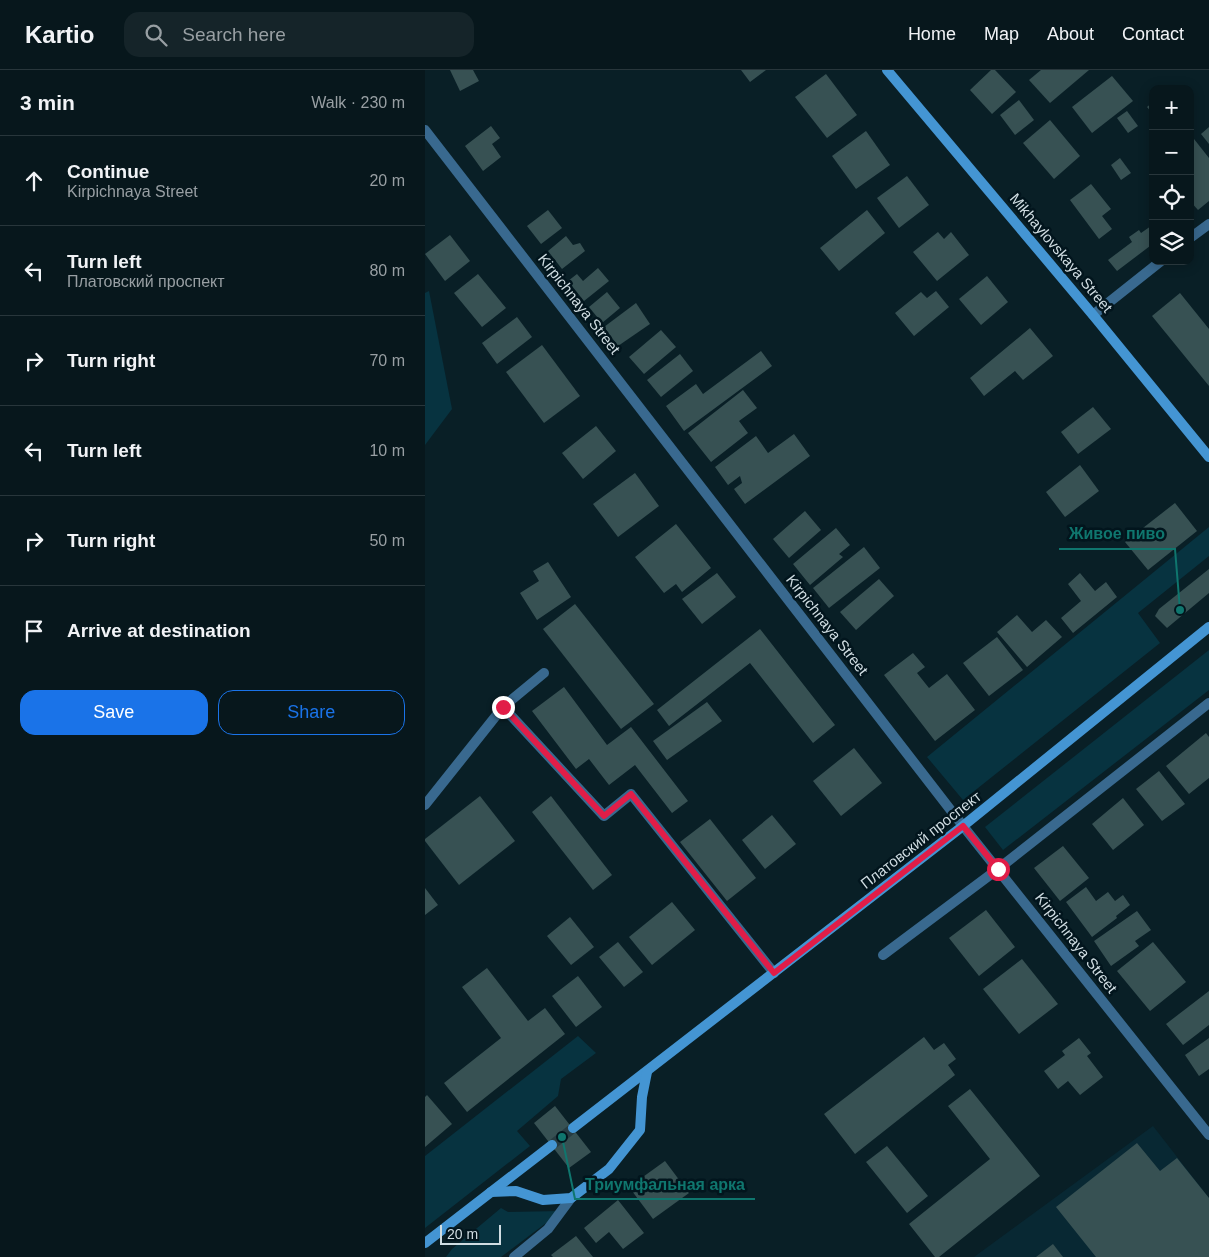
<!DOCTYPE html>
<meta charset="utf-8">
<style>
body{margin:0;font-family:Helvetica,sans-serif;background:#152429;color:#f1f3f6}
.controls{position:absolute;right:15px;top:15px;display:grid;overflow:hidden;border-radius:10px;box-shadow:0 2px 12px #0003}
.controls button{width:45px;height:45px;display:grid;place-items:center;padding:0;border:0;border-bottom:1px solid #28363b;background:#07171c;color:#f1f3f6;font:25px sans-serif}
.scale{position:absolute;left:15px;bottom:12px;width:61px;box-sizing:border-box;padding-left:5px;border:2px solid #d0dde2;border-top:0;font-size:14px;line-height:18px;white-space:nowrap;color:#d0dde2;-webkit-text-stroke:4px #02151d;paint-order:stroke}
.stop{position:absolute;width:15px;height:15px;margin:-11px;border:4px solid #e11d48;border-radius:50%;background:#fff}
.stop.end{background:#e11d48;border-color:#fff;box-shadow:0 1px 5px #0008}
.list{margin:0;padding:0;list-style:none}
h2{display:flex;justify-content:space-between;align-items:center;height:65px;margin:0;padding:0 20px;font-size:21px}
h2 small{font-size:16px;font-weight:400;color:#989fa3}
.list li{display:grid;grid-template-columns:32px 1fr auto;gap:15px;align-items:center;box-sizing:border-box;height:90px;padding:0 20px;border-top:1px solid #28363b}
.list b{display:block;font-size:19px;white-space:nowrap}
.list p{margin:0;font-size:16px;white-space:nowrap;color:#989fa3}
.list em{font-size:16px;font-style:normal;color:#989fa3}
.actions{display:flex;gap:10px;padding:15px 20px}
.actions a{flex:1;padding:11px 0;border:1px solid #1a73e8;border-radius:15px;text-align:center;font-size:18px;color:#1a73e8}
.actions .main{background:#1a73e8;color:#fff}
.icon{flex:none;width:28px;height:28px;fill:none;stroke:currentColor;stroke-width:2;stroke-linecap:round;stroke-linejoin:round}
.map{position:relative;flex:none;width:784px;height:1187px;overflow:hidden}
header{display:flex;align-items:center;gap:30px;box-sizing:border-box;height:70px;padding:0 25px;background:#07171c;border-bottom:1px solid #28363b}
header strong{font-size:24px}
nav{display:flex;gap:28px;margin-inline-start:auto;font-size:18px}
.search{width:350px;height:45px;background:#152429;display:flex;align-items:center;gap:12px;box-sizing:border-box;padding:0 18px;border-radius:15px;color:#989fa3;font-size:19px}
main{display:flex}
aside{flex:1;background:#07171c}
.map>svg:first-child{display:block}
.built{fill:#082833}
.green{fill:#073340}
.building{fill:#375153}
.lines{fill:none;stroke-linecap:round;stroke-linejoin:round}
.secondary-tunnel{stroke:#273c42;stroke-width:10;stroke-dasharray:10 5;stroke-linecap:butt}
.lane{stroke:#39698f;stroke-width:10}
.street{stroke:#39698f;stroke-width:10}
.secondary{stroke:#4495d3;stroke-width:10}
.route{stroke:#e11d48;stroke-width:6}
.labels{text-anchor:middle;stroke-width:5;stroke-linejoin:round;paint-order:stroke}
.street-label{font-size:15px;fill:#d0dde2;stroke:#02151d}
.leader{fill:none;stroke:#0f766e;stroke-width:2}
.callout-dot{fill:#0f766e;stroke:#02151d;stroke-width:2}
.callout-label{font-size:16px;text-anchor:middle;font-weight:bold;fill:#0f766e;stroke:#02151d;stroke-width:5;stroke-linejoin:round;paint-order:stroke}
</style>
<header>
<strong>Kartio</strong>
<div class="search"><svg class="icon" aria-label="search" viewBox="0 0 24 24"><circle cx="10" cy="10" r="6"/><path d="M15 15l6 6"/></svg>Search here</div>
<nav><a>Home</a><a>Map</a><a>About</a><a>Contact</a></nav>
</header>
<main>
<aside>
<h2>3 min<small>Walk · 230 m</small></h2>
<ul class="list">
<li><svg class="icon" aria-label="ahead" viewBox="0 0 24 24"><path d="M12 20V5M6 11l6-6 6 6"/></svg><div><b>Continue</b><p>Kirpichnaya Street</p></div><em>20 m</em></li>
<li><svg class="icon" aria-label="left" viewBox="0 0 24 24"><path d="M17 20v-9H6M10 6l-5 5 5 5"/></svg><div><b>Turn left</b><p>Платовский проспект</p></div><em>80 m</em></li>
<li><svg class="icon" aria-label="right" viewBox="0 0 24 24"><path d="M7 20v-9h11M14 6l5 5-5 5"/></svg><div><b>Turn right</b></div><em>70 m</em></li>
<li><svg class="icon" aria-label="left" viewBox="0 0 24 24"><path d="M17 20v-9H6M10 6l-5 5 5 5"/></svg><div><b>Turn left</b></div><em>10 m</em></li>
<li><svg class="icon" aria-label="right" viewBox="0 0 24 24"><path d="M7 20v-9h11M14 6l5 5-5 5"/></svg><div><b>Turn right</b></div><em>50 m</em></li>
<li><svg class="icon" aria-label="arrive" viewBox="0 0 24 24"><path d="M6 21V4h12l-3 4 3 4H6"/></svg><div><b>Arrive at destination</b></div></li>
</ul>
<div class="actions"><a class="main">Save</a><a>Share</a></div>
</aside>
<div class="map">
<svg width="784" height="1187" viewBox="0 0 784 1187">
<rect width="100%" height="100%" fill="#091f26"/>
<!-- built -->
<path class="built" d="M728,1056L784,1128V1187H549Z"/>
<!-- green -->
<g class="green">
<path d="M4,221L27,339L0,375V223Z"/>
<path d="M784,457V486L713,543L735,573L538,730L502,687Z"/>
<path d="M784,580V620L578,780L560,757Z"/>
<path d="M153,966L171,983L136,1009L133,1026L92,1061L105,1076L0,1158V1086Z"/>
<path d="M76,1138L83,1142L137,1141L76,1187H21L27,1179Z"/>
</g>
<!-- building -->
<g class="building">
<path d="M25,0H48L54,11L35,21Z"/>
<path d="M316,0H341L325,12Z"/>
<path d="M566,0H570L591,22L567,44L545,20Z"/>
<path d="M616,0H664L625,33L604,10Z"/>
<path d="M401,4L432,45L402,68L370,27Z"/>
<path d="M687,6L708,31L667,63L647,37Z"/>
<path d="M594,30L609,50L590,65L575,45Z"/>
<path d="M728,32V44L722,37Z"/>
<path d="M702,41L713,56L703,63L692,48Z"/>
<path d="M625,50L655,86L629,109L598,73Z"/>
<path d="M66,56L75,68L67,74L76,87L58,101L40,76Z"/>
<path d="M784,57V74L776,64Z"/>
<path d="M441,61L465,95L431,119L407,86Z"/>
<path d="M769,69L784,88V131L773,140L765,131V72Z"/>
<path d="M695,88L706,103L696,110L686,95Z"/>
<path d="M482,106L504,135L474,158L452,128Z"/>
<path d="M666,114L686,139L677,146L687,159L674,169L645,130Z"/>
<path d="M123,140L137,158L116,174L102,156Z"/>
<path d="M442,140L460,163L414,201L395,178Z"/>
<path d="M726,156L728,159V177L725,176L692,201L683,190L707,172L704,167L714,160L716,163Z"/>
<path d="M513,162L519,169L526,162L544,185L512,211L488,182Z"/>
<path d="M25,165L45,191L20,211L0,184Z"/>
<path d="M141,166L148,175L155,173L160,181L137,199L123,181Z"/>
<path d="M173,198L184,211L159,231L143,211L152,204L158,211Z"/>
<path d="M53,204L81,238L57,257L29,223Z"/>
<path d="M562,206L583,232L556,255L534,229Z"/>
<path d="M511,221L524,237L489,266L470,243L496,222L502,228Z"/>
<path d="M182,222L195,238L177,253L164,237Z"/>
<path d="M755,223L784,259V316L727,246Z"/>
<path d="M211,233L225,254L193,276L179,257Z"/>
<path d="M92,247L107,267L72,294L57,273Z"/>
<path d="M605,258L628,286L598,310L590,301L559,326L545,308Z"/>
<path d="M236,260L251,277L219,304L204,287Z"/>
<path d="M117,275L155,326L119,353L81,302Z"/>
<path d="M336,281L347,296L259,361L241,336L271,314L278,324Z"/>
<path d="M255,284L268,301L236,327L222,310Z"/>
<path d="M318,320L332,338L314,351L323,363L286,392L263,363Z"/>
<path d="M668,337L686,359L653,384L636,362Z"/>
<path d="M171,356L191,381L158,409L137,383Z"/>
<path d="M369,364L385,386L320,434L309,419L317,413L315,406L303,415L290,397L331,366L343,383Z"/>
<path d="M655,395L674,421L640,447L621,422Z"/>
<path d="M210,403L234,436L193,467L168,434Z"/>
<path d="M750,433L772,461L723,500L700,472Z"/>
<path d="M380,441L396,460L364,488L348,469Z"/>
<path d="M251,454L286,498L257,522L251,514L239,523L210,487Z"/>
<path d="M411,458L425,475L414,484L418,487L385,515L368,494Z"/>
<path d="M439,477L455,498L404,538L388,518Z"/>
<path d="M123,492L146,527L112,550L95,523L114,511L108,501Z"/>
<path d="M784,499V523L742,558L730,546L734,539Z"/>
<path d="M292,503L311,527L277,554L257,529Z"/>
<path d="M655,503L670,521L681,512L692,527L648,563L636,548L656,531L643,514Z"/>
<path d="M454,509L469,526L431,560L415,542Z"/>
<path d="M150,534L229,634L196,659L118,559Z"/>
<path d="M592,545L607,562L621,550L637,567L602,597L572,562Z"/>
<path d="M335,559L410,655L388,673L325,593L244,656L232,640Z"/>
<path d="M572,567L598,600L564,626L538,593Z"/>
<path d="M488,583L500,597L492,603L504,618L522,604L550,640L510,671L459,605Z"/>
<path d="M139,617L182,675L206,657L263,731L247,743L210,695L184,715L164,689L151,699L107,641Z"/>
<path d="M282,632L297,651L242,690L228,671Z"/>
<path d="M781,663L784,667V708L764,724L741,696Z"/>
<path d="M429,678L457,713L416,746L388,711Z"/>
<path d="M734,701L760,734L737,751L711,719Z"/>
<path d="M55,726L90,771L34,815L0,771V769Z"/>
<path d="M126,726L187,805L168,820L107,742Z"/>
<path d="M698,728L719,755L688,780L667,754Z"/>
<path d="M347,745L371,774L340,799L317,770Z"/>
<path d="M285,749L331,808L302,831L255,772Z"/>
<path d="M638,776L664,808L635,831L609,798Z"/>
<path d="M661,817L671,831L683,822L690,831L698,825L705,835L691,846L692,848L667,867L641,832Z"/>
<path d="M0,818L13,835L0,845Z"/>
<path d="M247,832L270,860L227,895L204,867Z"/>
<path d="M561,840L590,877L554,906L524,868Z"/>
<path d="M712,841L726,860L710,871L714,876L686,896L669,871Z"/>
<path d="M145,847L169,877L146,895L122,866Z"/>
<path d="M193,872L218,902L199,917L174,887Z"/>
<path d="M728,872L761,912L725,941L692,901Z"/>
<path d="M597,889L633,934L594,964L558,919Z"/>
<path d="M62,898L103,951L120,938L140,964L42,1042L19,1013L76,968L37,917Z"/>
<path d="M153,906L177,937L151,957L127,926Z"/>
<path d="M784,921V955L758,975L741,954Z"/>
<path d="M499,967L509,980L519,973L531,989L523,995L530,1005L430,1084L399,1044Z"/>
<path d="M654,968L666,983L662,986L678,1007L655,1025L643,1011L633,1019L619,1001L640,985L637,981Z"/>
<path d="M784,968V999L774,1006L760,985Z"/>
<path d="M545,1019L615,1106L514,1187H510L484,1154L565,1089L523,1036Z"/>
<path d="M2,1025L27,1054L0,1077V1027Z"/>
<path d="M130,1036L166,1082L144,1098L109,1053Z"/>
<path d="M712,1073L735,1101L752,1088L784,1128V1187H671L631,1137Z"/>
<path d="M462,1076L503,1126L482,1143L441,1092Z"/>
<path d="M240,1091L264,1123L228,1149L204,1117Z"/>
<path d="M193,1130L219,1163L198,1179L184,1162L171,1173L159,1158Z"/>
<path d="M151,1166L168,1187H128L126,1185Z"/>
<path d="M628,1174L638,1187H611Z"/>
</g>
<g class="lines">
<!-- secondary-tunnel -->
<path class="secondary-tunnel" d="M127,1075L148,1058"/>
<!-- lane -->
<g class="lane">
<path d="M78,637L119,603"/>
<path d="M0,735L78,637L179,746L206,724L349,903"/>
<path d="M458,885L573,799L784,633"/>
<path d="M89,1187L123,1159L146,1128"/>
</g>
<!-- street -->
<g class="street">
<path d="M0,60L538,756L784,1065"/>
<path d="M765,168L784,154"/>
<path d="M668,245L736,191"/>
</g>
<!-- secondary -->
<g class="secondary">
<path d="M462,0L668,245L784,387"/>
<path d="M148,1058L538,756L784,557"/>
<path d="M66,1122L91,1121L118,1130L146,1128L184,1099L215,1060L217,1027L222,1002"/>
<path d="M0,1173L127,1075"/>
</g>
</g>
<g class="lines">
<!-- route -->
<path class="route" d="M78,637L179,746L206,724L349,903L538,756L573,799"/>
</g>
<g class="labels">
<!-- street labels -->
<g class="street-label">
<text transform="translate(636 183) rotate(50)" y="5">Mikhaylovskaya Street</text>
<text transform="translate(154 234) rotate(52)" y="5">Kirpichnaya Street</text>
<text transform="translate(402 555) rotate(52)" y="5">Kirpichnaya Street</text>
<text transform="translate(496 770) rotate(-38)" y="5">Платовский проспект</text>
<text transform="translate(651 873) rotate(52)" y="5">Kirpichnaya Street</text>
</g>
</g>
<!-- callouts -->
<path class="leader" d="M755 540L750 479H634M137 1067L150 1129H330"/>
<g class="callout-dot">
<circle cx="755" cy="540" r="5"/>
<circle cx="137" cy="1067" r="5"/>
</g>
<g class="callout-label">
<text x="692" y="469">Живое пиво</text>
<text x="240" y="1120">Триумфальная арка</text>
</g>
</svg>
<div class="controls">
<button>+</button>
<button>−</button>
<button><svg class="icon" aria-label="locate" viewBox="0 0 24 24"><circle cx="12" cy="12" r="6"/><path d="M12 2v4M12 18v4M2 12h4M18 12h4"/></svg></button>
<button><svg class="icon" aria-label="layers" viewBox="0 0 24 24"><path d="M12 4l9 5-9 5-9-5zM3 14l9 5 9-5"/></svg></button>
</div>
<div class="scale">20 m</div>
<div class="stop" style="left:573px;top:799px"></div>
<div class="stop end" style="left:78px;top:637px"></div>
</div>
</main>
